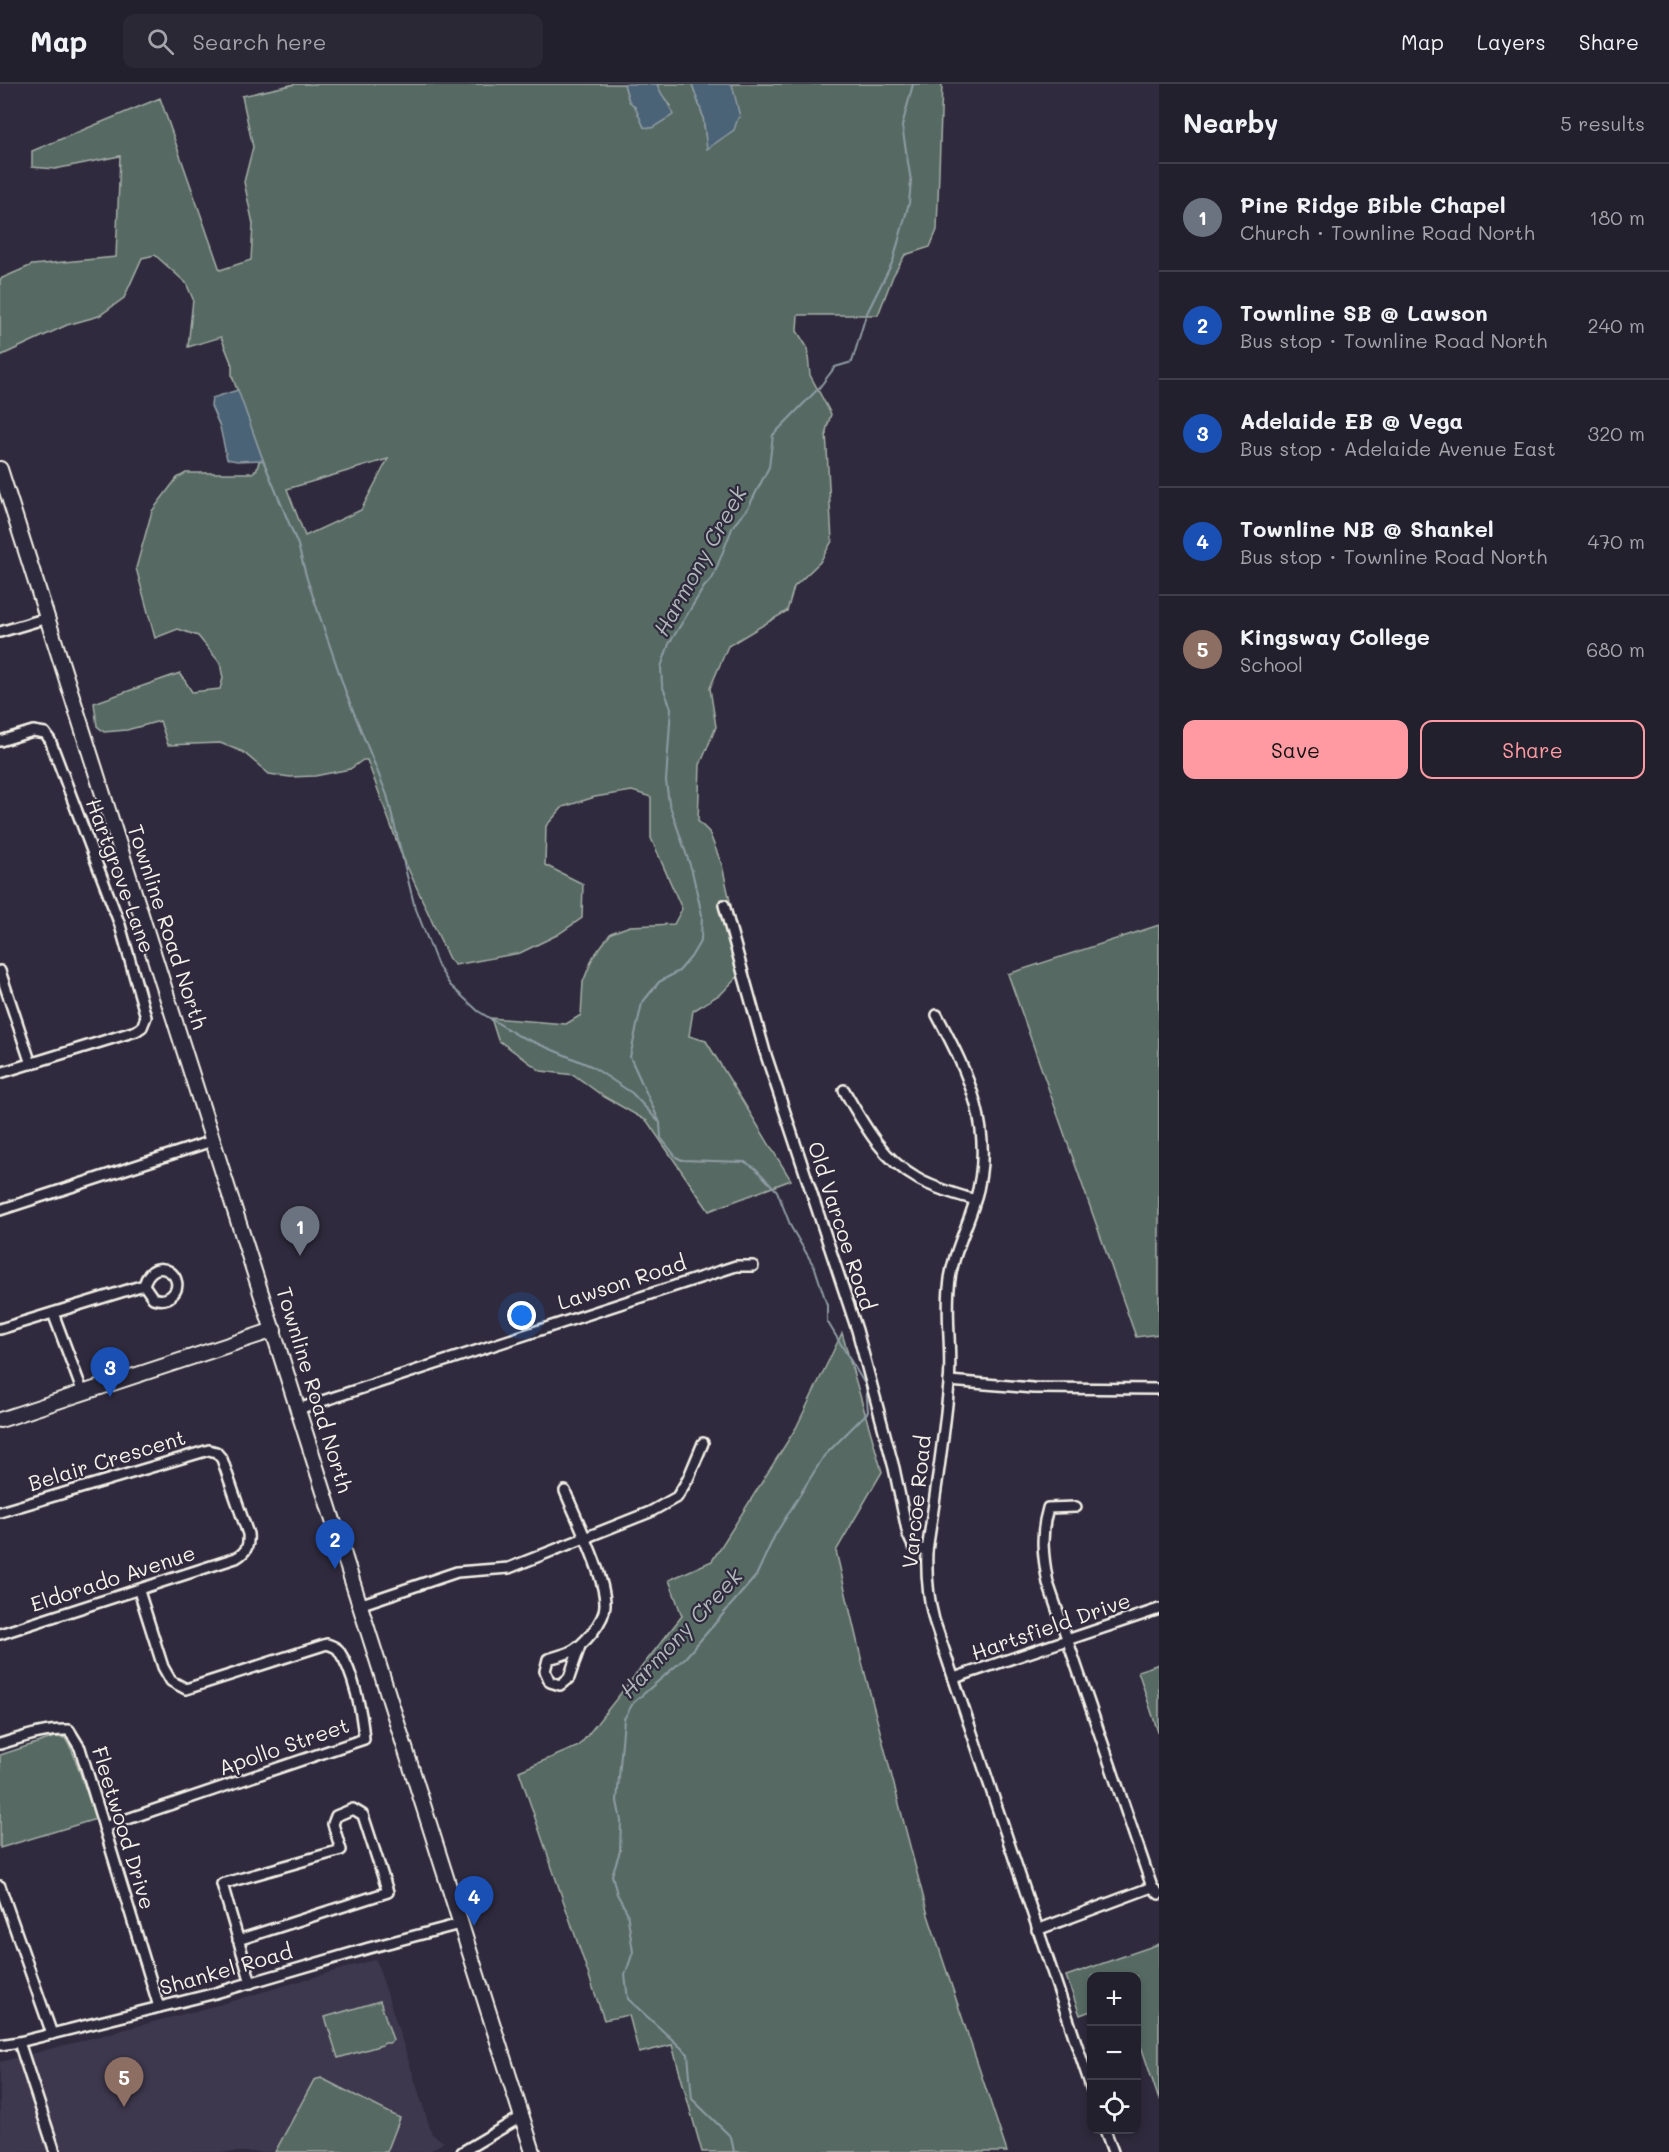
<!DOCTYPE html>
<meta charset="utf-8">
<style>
body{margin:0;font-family:Mali,sans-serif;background:#2b2836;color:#f1f3f6}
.controls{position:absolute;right:18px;bottom:18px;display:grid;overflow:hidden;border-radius:12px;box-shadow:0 3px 9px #0003}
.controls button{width:54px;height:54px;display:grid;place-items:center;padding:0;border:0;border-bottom:2px solid #403e4a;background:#23202e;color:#f1f3f6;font:30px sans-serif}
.you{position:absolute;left:522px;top:1232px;width:21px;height:21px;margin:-15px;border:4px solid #fff;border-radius:50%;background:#1a73e8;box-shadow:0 0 0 9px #1a73e833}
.badge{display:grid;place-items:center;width:39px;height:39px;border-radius:50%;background:#ff9aa2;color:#fff;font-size:20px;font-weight:700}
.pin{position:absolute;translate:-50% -50px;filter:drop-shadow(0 2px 3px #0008)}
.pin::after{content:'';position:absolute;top:32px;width:21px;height:18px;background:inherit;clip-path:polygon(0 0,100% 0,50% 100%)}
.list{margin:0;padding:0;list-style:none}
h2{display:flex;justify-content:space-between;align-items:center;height:78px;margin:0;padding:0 24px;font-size:26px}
h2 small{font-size:20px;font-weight:400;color:#a3a3aa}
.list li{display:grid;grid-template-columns:39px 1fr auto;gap:18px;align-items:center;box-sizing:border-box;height:108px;padding:0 24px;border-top:2px solid #403e4a}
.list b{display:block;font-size:22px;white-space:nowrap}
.list p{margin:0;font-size:20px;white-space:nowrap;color:#a3a3aa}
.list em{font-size:20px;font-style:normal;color:#a3a3aa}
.actions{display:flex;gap:12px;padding:18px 24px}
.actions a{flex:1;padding:14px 0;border:2px solid #ff9aa2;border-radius:12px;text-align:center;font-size:21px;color:#ff9aa2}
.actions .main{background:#ff9aa2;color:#111}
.icon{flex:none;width:33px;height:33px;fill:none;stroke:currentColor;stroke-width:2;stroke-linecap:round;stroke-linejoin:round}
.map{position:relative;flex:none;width:1159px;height:2068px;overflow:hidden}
header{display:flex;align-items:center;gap:36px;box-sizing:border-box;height:84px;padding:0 30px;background:#23202e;border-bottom:2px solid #403e4a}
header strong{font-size:28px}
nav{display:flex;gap:33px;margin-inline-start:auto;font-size:21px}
.search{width:420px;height:54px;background:#2b2836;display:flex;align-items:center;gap:15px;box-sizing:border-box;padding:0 21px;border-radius:12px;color:#a3a3aa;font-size:22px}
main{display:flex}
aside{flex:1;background:#23202e}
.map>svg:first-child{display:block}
.built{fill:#3e384e}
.green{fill:#566a64;stroke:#a5aea6;stroke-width:1.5;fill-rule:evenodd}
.water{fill:#4c6376;stroke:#8f9ca4;stroke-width:1.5}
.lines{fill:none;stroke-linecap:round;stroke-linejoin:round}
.stream{stroke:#8f9ca4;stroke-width:2}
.street-casing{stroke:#f4f1e8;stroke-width:14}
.secondary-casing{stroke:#f4f1e8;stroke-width:18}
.street{stroke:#2f2a3d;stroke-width:9}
.secondary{stroke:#2f2a3d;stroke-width:14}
.labels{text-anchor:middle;stroke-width:4.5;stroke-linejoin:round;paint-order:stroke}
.street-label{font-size:21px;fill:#f4f1e8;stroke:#2f2a3d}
.water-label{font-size:22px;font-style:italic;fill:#b1b8ba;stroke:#2f2a3d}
</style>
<header>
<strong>Map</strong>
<div class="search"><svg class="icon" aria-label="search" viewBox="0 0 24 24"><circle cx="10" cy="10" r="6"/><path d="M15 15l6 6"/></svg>Search here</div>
<nav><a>Map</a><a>Layers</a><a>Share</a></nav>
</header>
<main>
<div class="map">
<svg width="1159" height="2068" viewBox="0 0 1159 2068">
<rect width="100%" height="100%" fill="#2f2a3d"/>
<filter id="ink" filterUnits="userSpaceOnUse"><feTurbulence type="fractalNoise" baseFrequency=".0167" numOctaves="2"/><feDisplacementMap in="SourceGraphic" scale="12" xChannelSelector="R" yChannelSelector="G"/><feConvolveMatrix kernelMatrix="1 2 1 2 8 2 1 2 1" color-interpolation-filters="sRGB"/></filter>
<g filter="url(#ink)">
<!-- built -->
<path class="built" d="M376,1875L432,2050L444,2058L428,2068H0V1978L218,1921Z"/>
<!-- green -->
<g class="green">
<path d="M295,0H624L629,17L635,22L644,43L671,22L660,9L657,0H692L703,32L707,64L738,35L732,0H942L937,146L930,163L905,171L893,192L878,231H798L797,247L807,263L810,291L831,330L826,347L832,457L820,478L794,503L787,527L728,562L710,604L716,643L700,681L698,737L709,748L722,781L745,885L722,909L693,927L689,952L706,957L791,1096L709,1127L647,1037L603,1012L574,991L541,987L498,956L491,934L566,940L581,931L583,898L593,873L611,849L630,842L674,840L682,825L651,754V713L632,707L595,713L563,723L546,742L545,781L583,800L582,834L557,851L520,869L455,881L449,875L401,769L367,676H363L350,685L315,692L290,693L269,690L243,668L220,659L168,661L160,637L127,646L104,648L97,642L94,619L180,589L192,608L220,605L223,594L220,579L198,552L178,545L155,554L136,484L152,427L177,394L186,389H252L257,385L259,377L263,376L232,292V281L221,253L188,263L193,215L186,199L155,171L142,174L124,214L99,232L67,241L0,272V195L32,181L116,173L120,72L55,85L32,83V67L160,14L220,186L251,176L253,140L244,98L253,63L242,12ZM388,375L361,426L305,452L287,405Z"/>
<path d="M1159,841V1250L1136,1253L1008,890Z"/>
<path d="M842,1249L882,1388L836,1467L862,1578L928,1831L1007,2068H702L672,1961L639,1969L629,1931L604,1936L519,1687L579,1662L682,1532L669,1496L712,1477L796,1344Z"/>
<path d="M1159,1580V1651L1138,1587Z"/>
<path d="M55,1653L65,1654L72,1666L96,1735L0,1764V1671Z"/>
<path d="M1159,1860V2016L1137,1950L1136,1892H1092L1091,1927L1080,1931L1066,1892Z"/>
<path d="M380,1917L393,1956L390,1959H385L382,1961L338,1974L325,1933Z"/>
<path d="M321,1994L400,2034L387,2068H275L314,1996Z"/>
</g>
<!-- water -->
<g class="water">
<path d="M624,0H657C661,12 670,19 673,31L652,44L644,43L635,23L629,17Z"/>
<path d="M692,0H732L740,33L738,34L734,46L707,65L703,32Z"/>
<path d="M238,306L263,376L237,377L227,375L220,343L211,322L212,314Z"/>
</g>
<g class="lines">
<!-- stream -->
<g class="stream">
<path d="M263,376L298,461L307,495L346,609L387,711L414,820L438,882L450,901L478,927L517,951L591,982L632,1009L658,1037"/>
<path d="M734,2068L731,2053L692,2015L688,1970L628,1915L625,1891L633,1868L627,1828L617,1810L612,1791L620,1767L621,1737L617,1717L624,1635L633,1619L685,1574L756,1492L775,1451L824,1372L868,1328L866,1302L827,1237V1221L815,1184L791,1143L777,1107L755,1084L745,1078L682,1076L676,1073L661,1054L660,1039L630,973L642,919L659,898L679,887L691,873L701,856L702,831L692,787L669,719L666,697L671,624L662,601L661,583L669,560L704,503L713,493L733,442L748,424L769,383L773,351L819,304L835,283L852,278L866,231L893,177L909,119L911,97L902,42L913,0"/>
</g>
<!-- street casing -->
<g class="street-casing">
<g id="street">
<path d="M0,548L47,534"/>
<path d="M0,657L33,647L45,649L50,656L120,841L146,933L142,943L136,947L0,989"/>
<path d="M724,821L765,968L857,1246L894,1384L908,1451L913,1462L927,1467"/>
<path d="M0,887L31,980"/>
<path d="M937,931C969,991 996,1047 975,1117C966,1147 951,1173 949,1204C946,1236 952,1268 949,1300C944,1356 935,1412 927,1467C926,1491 928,1513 934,1536L1092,2006"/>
<path d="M844,1006C864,1041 882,1075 918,1095C935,1105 956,1110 975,1116"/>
<path d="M0,1126L212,1057"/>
<path d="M53,1229L83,1309"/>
<path d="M0,1245L144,1201C154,1166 191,1195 171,1212C165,1217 159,1216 153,1214L144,1201"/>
<path d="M949,1297L1033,1304L1159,1305"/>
<path d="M298,1325L736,1182H753"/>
<path d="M565,1407C576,1434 606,1494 605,1521C605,1537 584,1561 570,1568C563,1571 555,1573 548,1575L545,1587L550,1598L560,1601L569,1594L580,1562"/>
<path d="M1076,1423L1048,1424C1040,1450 1043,1473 1048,1499L1152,1803L1159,1810"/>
<path d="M0,1428L209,1366L216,1368L222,1375L248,1450C249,1461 247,1468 236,1474L0,1550"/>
<path d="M359,1521L457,1488L509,1484L650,1428L677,1413L688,1395L703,1359"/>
<path d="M954,1594L1159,1525"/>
<path d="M0,1660C23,1653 45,1645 69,1646L80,1664L159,1923"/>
<path d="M104,1743L364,1655C362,1629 354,1589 339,1567C337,1563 332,1562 327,1560L186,1605L171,1597L163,1583L139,1507"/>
<path d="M0,1802L52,1950"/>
<path d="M1037,1846L1152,1803"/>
<path d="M238,1856L388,1808L363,1731L353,1725L336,1732L333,1740L341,1766L222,1800L251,1899"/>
<path d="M19,1958L55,2068"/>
<path d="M0,1961L19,1958L212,1910L369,1864L460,1840"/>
<path d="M1105,2046L1113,2068"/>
<path d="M462,2068L521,2033"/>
</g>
</g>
<!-- secondary casing -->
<g class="secondary-casing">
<g id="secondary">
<path d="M0,385L533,2068"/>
<path d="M0,1336L274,1246"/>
</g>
</g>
<!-- street -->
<use href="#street" class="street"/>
<!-- secondary -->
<use href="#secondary" class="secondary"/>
</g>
</g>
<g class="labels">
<!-- street labels -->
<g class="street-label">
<text transform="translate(120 792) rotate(70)" y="7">Hartgrove Lane</text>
<text transform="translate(167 843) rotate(72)" y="7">Townline Road North</text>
<text transform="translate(841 1142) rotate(72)" y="7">Old Varcoe Road</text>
<text transform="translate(622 1199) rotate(-18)" y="7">Lawson Road</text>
<text transform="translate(314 1306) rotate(73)" y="7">Townline Road North</text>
<text transform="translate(107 1377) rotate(-17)" y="7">Belair Crescent</text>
<text transform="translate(917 1418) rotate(-84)" y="7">Varcoe Road</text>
<text transform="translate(113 1495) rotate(-18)" y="7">Eldorado Avenue</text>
<text transform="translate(1051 1543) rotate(-19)" y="7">Hartsfield Drive</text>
<text transform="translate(284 1663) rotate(-19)" y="7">Apollo Street</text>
<text transform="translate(123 1744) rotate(73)" y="7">Fleetwood Drive</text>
<text transform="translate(226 1886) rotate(-16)" y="7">Shankel Road</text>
</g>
<!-- water labels -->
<g class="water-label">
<text transform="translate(700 477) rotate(-61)" y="8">Harmony Creek</text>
<text transform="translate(681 1549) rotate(-47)" y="8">Harmony Creek</text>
</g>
</g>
</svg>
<div class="controls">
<button>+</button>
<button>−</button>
<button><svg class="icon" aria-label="locate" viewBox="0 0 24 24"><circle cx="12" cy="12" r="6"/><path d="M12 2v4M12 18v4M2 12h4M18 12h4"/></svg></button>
</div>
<div class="you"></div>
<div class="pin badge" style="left:300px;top:1172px;background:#6b7280">1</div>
<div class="pin badge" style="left:335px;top:1485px;background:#1a4fb4">2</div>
<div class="pin badge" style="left:110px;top:1313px;background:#1a4fb4">3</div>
<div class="pin badge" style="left:474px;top:1842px;background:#1a4fb4">4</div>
<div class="pin badge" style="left:124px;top:2023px;background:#8d6e63">5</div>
</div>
<aside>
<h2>Nearby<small>5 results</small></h2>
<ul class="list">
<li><span class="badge" style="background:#6b7280">1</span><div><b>Pine Ridge Bible Chapel</b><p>Church · Townline Road North</p></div><em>180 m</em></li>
<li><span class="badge" style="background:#1a4fb4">2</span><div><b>Townline SB @ Lawson</b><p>Bus stop · Townline Road North</p></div><em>240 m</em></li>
<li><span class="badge" style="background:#1a4fb4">3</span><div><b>Adelaide EB @ Vega</b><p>Bus stop · Adelaide Avenue East</p></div><em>320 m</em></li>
<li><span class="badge" style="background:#1a4fb4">4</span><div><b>Townline NB @ Shankel</b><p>Bus stop · Townline Road North</p></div><em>470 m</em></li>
<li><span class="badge" style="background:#8d6e63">5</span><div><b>Kingsway College</b><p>School</p></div><em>680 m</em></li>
</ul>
<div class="actions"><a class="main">Save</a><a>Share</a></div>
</aside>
</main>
